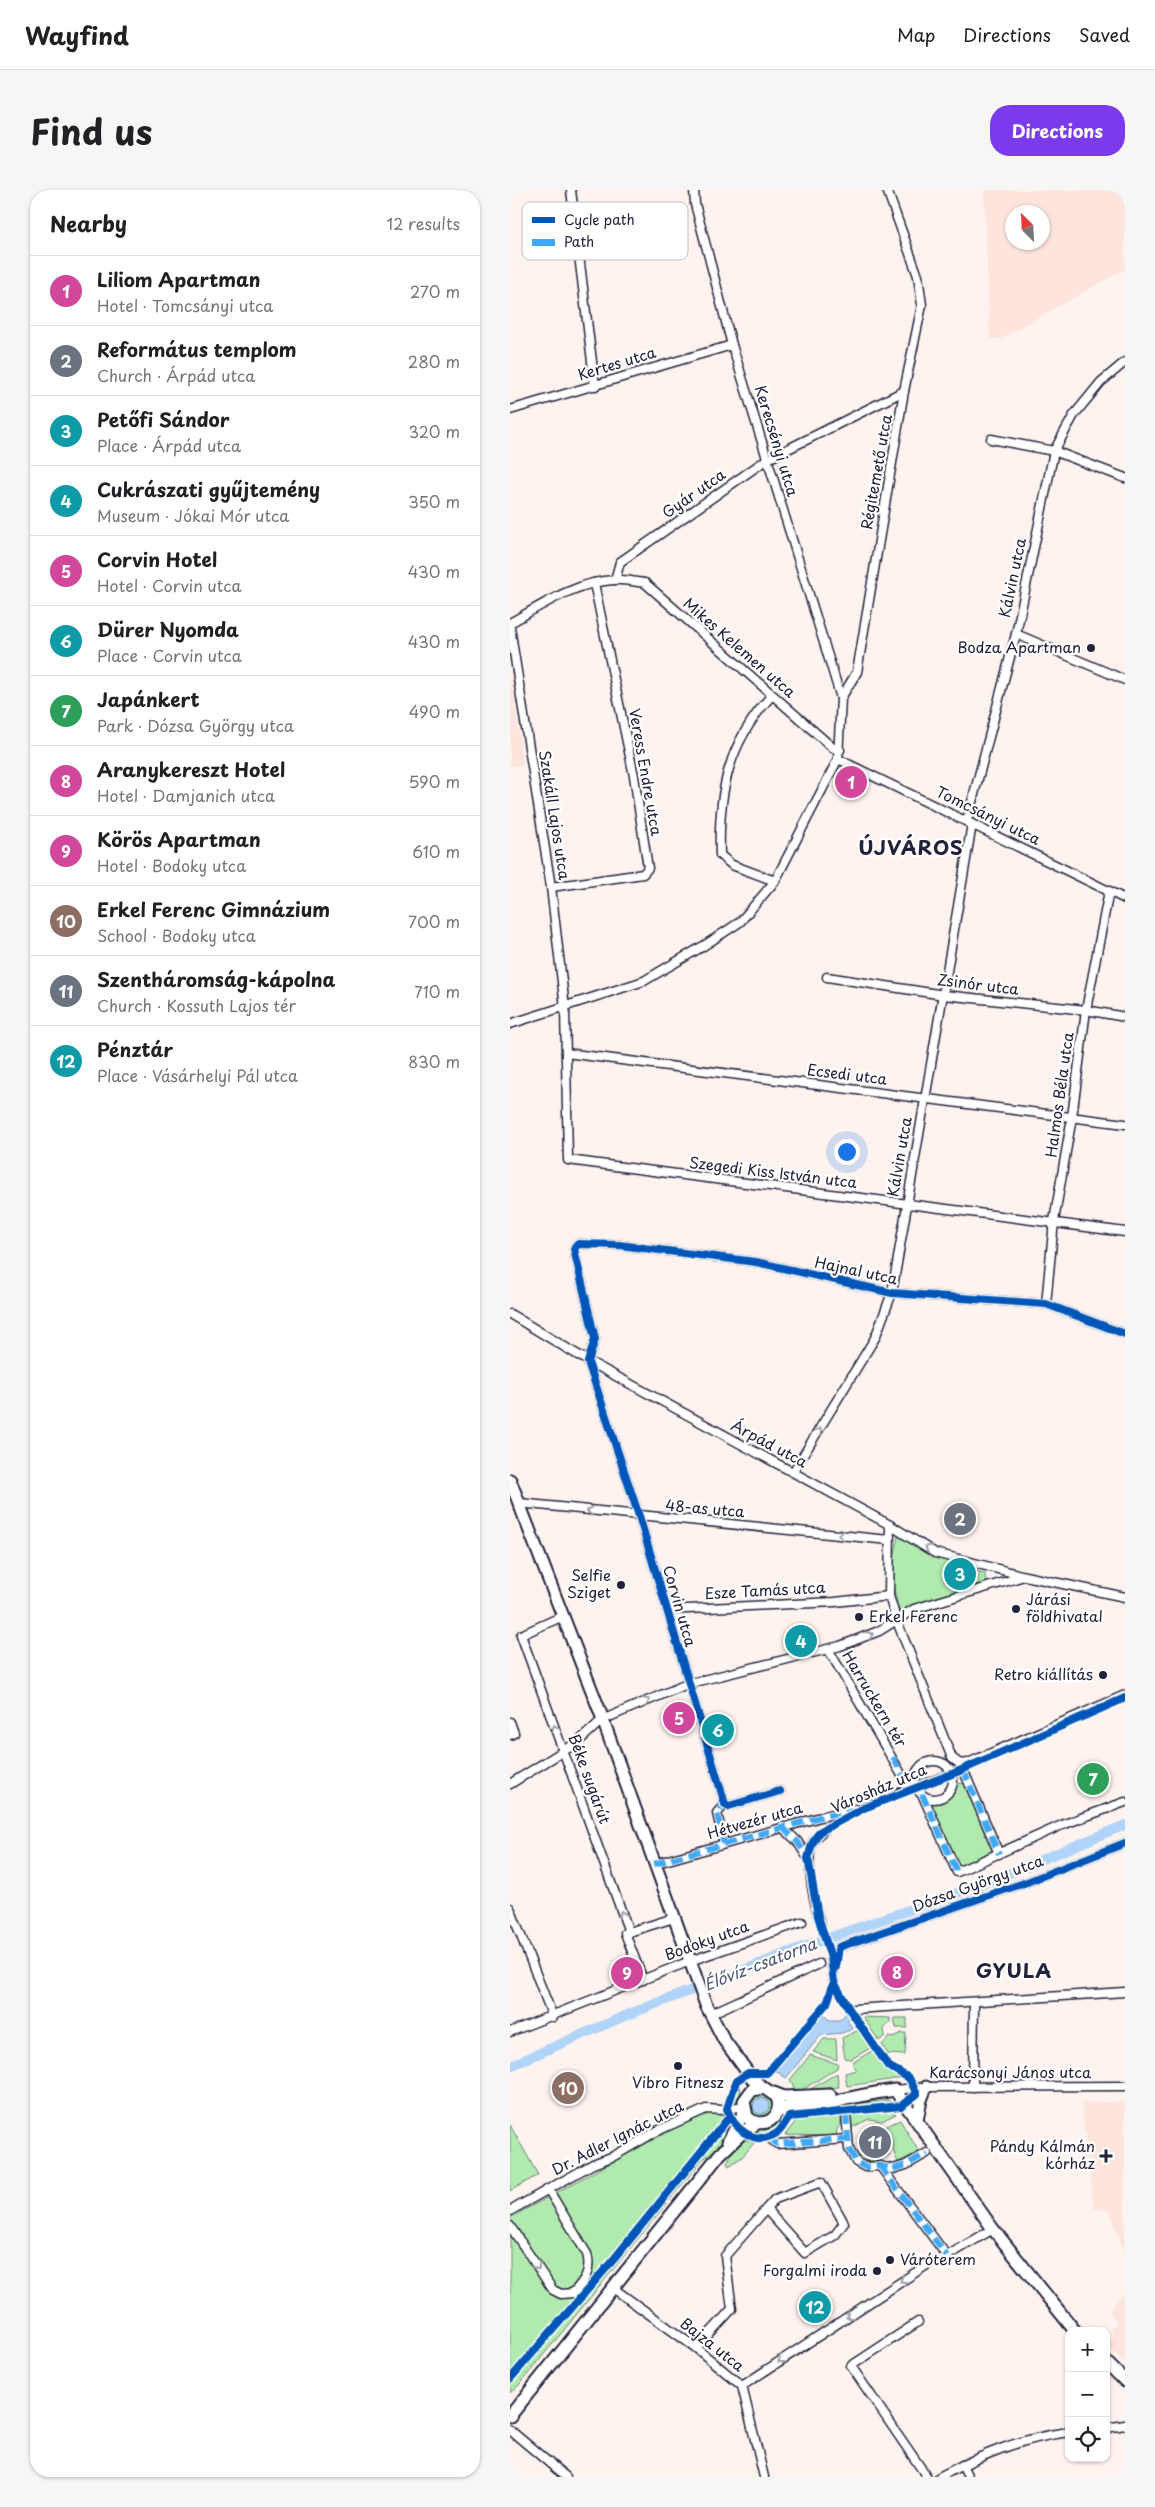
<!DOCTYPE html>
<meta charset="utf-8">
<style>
body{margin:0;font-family:"Playpen Sans",sans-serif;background:#f6f6f6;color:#202124}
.controls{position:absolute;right:15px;bottom:15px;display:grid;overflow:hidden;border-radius:10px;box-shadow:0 1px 4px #0004}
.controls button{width:45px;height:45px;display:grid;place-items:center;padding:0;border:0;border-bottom:1px solid #e0e0e0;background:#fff;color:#202124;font:25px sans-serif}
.compass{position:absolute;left:495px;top:15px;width:45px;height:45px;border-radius:50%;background:#fff;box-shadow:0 1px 4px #0004;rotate:336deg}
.you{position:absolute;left:336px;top:961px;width:18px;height:18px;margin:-12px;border:4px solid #fff;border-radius:50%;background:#1a73e8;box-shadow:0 0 0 8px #1a73e833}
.badge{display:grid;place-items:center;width:32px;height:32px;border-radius:50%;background:#7c3aed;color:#fff;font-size:16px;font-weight:700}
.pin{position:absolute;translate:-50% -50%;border:2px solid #fff;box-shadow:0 1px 5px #0006}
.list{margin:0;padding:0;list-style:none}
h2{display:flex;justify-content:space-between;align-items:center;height:65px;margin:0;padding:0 20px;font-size:21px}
h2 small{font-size:16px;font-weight:400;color:#757577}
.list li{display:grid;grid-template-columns:32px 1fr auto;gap:15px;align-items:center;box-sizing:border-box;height:70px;padding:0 20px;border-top:1px solid #e0e0e0}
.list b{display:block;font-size:19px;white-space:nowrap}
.list p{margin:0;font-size:16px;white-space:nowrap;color:#757577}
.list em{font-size:16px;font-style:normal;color:#757577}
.icon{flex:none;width:28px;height:28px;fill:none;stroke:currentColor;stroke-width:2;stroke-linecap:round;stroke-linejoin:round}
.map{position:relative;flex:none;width:615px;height:2287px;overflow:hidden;border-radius:20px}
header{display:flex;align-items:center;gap:30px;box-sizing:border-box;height:70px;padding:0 25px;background:#fff;border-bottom:1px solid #e0e0e0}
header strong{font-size:24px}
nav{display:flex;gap:28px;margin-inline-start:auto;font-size:18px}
.intro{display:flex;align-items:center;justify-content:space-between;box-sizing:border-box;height:120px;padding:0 30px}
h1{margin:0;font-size:35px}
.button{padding:12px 22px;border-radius:20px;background:#7c3aed;color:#fff;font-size:18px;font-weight:700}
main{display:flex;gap:30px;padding:0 30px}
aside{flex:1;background:#fff;border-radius:20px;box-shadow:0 1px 4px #0004}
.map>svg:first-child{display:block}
.built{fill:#fde4dc;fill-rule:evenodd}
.green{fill:#b0eaaf;stroke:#698675}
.water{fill:#b0d3f8;stroke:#778cac}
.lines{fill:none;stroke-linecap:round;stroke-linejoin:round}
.canal{stroke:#b0d3f8;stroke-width:10}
.street-casing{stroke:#22223b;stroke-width:11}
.secondary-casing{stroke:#22223b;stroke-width:15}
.street{stroke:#fff;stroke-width:8}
.secondary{stroke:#fff;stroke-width:11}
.quiet{stroke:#3fa9f5;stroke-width:6;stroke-dasharray:12 6;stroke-linecap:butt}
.cycleway-casing{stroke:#fff;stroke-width:11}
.cycleway{stroke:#0057b8;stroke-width:8}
.oneway{stroke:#9c9ca7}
.poi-dot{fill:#22223b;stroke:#fff;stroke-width:2}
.labels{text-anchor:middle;stroke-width:4.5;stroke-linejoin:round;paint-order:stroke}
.street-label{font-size:15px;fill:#22223b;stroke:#fff}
.poi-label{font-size:15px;fill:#22223b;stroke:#fff;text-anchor:end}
.water-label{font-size:16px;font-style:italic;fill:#4d5774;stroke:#fff}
.district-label{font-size:20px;font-weight:bold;letter-spacing:1px;fill:#22223b;stroke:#fff}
.key{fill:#fff;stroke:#bdbdc4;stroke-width:1}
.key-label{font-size:14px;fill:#22223b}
</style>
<header>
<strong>Wayfind</strong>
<nav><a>Map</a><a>Directions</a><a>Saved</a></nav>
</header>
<div class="intro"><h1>Find us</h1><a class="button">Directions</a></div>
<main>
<aside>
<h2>Nearby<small>12 results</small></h2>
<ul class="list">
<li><span class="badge" style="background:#d1479c">1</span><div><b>Liliom Apartman</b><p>Hotel · Tomcsányi utca</p></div><em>270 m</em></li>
<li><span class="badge" style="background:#6b7280">2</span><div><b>Református templom</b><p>Church · Árpád utca</p></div><em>280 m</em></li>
<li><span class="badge" style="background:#0f9aa8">3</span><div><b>Petőfi Sándor</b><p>Place · Árpád utca</p></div><em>320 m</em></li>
<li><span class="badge" style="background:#0f9aa8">4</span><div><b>Cukrászati gyűjtemény</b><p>Museum · Jókai Mór utca</p></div><em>350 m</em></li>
<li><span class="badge" style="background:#d1479c">5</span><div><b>Corvin Hotel</b><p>Hotel · Corvin utca</p></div><em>430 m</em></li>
<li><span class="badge" style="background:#0f9aa8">6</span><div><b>Dürer Nyomda</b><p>Place · Corvin utca</p></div><em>430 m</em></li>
<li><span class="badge" style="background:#2e9e5b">7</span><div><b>Japánkert</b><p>Park · Dózsa György utca</p></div><em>490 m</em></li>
<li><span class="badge" style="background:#d1479c">8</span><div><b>Aranykereszt Hotel</b><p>Hotel · Damjanich utca</p></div><em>590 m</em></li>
<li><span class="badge" style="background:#d1479c">9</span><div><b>Körös Apartman</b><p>Hotel · Bodoky utca</p></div><em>610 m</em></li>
<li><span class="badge" style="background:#8d6e63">10</span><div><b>Erkel Ferenc Gimnázium</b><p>School · Bodoky utca</p></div><em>700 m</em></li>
<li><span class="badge" style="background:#6b7280">11</span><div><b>Szentháromság-kápolna</b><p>Church · Kossuth Lajos tér</p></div><em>710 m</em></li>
<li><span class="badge" style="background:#0f9aa8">12</span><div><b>Pénztár</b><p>Place · Vásárhelyi Pál utca</p></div><em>830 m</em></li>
</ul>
</aside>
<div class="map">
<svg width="615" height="2287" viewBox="0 0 615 2287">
<rect width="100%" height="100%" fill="#fef3ef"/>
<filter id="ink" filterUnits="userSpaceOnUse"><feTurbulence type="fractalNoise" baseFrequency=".02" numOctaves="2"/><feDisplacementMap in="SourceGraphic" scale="10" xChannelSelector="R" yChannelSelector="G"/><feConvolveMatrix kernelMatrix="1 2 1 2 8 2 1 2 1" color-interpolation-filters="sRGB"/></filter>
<g filter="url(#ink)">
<!-- built -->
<g class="built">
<path d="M474,0H615V79L490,149H480ZM532,22V52H502V22Z"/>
<path d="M0,478L13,575L0,576Z"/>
<path d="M615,1912V2067L600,2020L584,2019L571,1913Z"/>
<path d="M615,2102V2174L598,2155L604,2146L601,2140L607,2132L599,2120Z"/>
</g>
<!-- green -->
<g class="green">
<path d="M388,1346L420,1363L475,1384L476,1394L415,1411L390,1423L381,1388Z"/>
<path d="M443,1593L459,1594L489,1664L447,1682L417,1607H433Z"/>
<path d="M353,1827L380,1828V1832L374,1839L375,1846L369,1851Z"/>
<path d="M384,1828H397V1838H386Z"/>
<path d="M351,1839L362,1857L340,1870L338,1868L335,1869L332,1848Z"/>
<path d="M391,1843H396L395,1865L378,1864L372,1855L379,1847L383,1848Z"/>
<path d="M314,1849H326L327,1870L303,1862Z"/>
<path d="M365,1859L376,1876L392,1888L337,1896L335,1883L347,1880L342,1873Z"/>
<path d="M300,1865L328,1874L327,1878L292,1900L285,1899L280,1890Z"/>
<path d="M327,1883L329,1897L299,1900Z"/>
<path d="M230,1896C232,1904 230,1911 221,1914L223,1904Z"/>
<path d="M246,1903H252L262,1909L264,1919L255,1928L242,1925L238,1914Z"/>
<path d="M377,1910L387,1915L339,1921V1915Z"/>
<path d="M330,1916L331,1922L287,1926L288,1920Z"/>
<path d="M195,1921H217L223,1935L211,1955L192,1970L10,2194L0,2203V2028Z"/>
<path d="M380,1921L386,1924L372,1931L359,1929L341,1938V1926Z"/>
<path d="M274,1925H278V1927C270,1943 257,1950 239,1944L244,1940L258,1938Z"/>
<path d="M331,1927V1934L327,1939L326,1946L275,1945L286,1931Z"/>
<path d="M390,1930L409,1962L388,1972C381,1960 383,1948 376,1936Z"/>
<path d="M0,1935L28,1985L0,2001Z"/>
<path d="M232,1949L244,1953L232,1967L219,1976L217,1973L222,1962Z"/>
<path d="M357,1960L369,1961L372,1965L380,1964C372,1971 365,1973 355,1971Z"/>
</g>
<!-- water -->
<g class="water">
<path d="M337,1822L340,1827L337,1830L343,1839L332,1843L311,1845L276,1888L265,1880L307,1829L315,1825L319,1830H330Z"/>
<circle cx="251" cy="1916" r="8"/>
</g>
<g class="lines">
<!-- canal -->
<path class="canal" d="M0,1876L117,1825L293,1757L473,1694L615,1635"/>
<!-- street casing -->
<g class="street-casing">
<g id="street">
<path d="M61,0L85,196"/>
<path d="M184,0L185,14L222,155L331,508"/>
<path d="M0,220L222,155"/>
<path d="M481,249L544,261L615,288"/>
<path d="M105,390L110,372L256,270L394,201"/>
<path d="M0,433C32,415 66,392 103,390C113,389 125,392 135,393L323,558L330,560"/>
<path d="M0,437L41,697L55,818L58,970L615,1042"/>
<path d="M506,444L615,490"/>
<path d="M262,505C218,553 208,602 210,665L222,675L265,691"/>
<path d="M328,569L615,709"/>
<path d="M457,631L506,444L544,261L564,225L591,192L615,172"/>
<path d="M41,697L133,684L138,678L124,586L84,393"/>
<path d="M317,787L434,805L576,820L615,827"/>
<path d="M0,834L134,791L195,755L230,732L265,691L328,569L331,508L347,482L394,201L412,115L408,86L377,0"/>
<path d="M56,863L615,934"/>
<path d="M536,1114L544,1031L562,927L576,820L599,701"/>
<path d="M0,1124L78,1171L380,1335L425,1363L515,1386L615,1407"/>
<path d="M283,1282L365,1148L382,1103L462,634"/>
<path d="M9,1313L379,1350"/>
<path d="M380,1335L379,1406L386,1429L442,1568L450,1574L458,1573L615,1505"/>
<path d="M157,1420L325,1412L379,1406"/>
<path d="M53,1426L11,1445L119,1742L164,1728"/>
<path d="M318,1459L400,1599"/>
<path d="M0,1532L4,1543L0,1545"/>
<circle cx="424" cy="1590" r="19"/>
<path d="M453,1579L489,1664"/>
<path d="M0,1594L68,1552L92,1530L177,1494L330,1456L369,1441L404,1419L514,1386"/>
<path d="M270,1601L219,1616L215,1614L129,1326L78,1172L85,1149L64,1059L68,1054L109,1055L246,1072L382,1103L536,1114L615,1144"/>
<path d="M412,1604L447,1682L552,1635L615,1612"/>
<path d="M272,1637L287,1651L298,1668"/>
<path d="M214,1654L207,1623L215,1614"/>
<path d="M144,1674L314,1626L345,1619"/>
<path d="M0,1718L43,1827"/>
<path d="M311,1735C305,1717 294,1668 303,1652C319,1623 413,1595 447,1582"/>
<path d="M119,1742L115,1743L133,1790"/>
<path d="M329,1757L517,1692L615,1653"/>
<path d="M321,1768L324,1792"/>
<path d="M344,1819L615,1802"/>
<path d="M200,1824L309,1774"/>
<path d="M0,1842L180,1771L292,1732"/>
<path d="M463,1897L464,1813"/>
<path d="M385,1900L416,1897L615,1896"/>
<path d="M336,1923L339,1959L346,1972L355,1977L370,1976L383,1979L396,1975L417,1963"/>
<path d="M258,1947L267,1954L337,1949"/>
<path d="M370,1976L437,2066"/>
<path d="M311,1992L334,2033L325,2045L295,2063L256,2019L265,2009Z"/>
<path d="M0,2021L83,1974L104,1966L147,1941L196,1919L213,1920L233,1916"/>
<path d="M0,2036L43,2100L51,2104L63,2103C74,2091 82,2081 77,2064L38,1999"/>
<path d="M103,2098L186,2158L232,2196L254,2287"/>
<path d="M408,2132L341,2176L417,2287"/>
<path d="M186,2158L222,2119L215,2066L256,2019"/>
<path d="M232,2196L420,2073L437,2066L483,2039"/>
<path d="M596,2238L615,2235"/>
<path d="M0,2240L56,2287"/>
<path d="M452,2275L458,2287"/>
<path d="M429,2287C471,2265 511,2248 559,2242"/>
</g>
</g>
<!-- secondary casing -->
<g class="secondary-casing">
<g id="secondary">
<path d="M0,1290L89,1519L196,1815L214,1850L244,1891L267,1907C274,1928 253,1941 237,1927L234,1911L242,1900L253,1898"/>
<path d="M264,1903L274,1907L320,1905"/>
<path d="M268,1922C283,1912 303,1917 320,1913C342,1907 363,1903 385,1900L483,2039L565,2141"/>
<path d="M407,1930L411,1910L416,1897"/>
<path d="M218,1952L234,1922"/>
<path d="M596,2172L615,2191"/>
<path d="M0,2226L210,1964L233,1942L247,1933"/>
</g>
</g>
<!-- street -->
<use href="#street" class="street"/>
<!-- secondary -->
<use href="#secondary" class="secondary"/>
<!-- quiet -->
<g class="quiet">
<path d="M383,1567L400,1599"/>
<path d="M453,1579L489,1664"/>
<path d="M412,1604L447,1682"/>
<path d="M272,1637L287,1651L298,1668"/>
<path d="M214,1654L207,1623L215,1614"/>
<path d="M144,1674L314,1626L342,1620"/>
<path d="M336,1923L339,1959L346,1972L355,1977L370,1976L383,1979L396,1975L417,1963"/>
<path d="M258,1947L267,1954L337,1949"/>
<path d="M370,1976L437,2066"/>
</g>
<!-- cycleway casing -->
<g class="cycleway-casing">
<g id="cycleway">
<path d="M270,1601L219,1616L215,1614L129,1326L78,1172L85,1149L64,1059L68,1054L109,1055L246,1072L382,1103L536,1114L615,1144"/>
<path d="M326,1777L329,1757L517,1692L615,1653"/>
<path d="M324,1792L339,1819L378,1876L399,1888L407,1904L391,1916L279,1927C275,1932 272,1940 267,1943C245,1957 224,1939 217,1919L226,1891L238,1883H257L317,1813L324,1792L321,1768L308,1726L298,1668L302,1654L309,1642L354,1618L447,1582L615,1508"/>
<path d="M0,2189L104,2069L220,1926"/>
</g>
</g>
<!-- cycleway -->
<use href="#cycleway" class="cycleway"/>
</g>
<!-- one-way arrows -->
<defs><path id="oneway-chevron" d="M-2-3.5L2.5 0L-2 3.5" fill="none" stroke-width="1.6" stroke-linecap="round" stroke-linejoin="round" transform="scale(1.25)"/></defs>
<g class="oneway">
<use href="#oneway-chevron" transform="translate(309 1241) rotate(-59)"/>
<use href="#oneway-chevron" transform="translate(80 1321) rotate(-174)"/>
<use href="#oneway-chevron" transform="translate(331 1345) rotate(-175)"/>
<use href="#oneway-chevron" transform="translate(418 1358) rotate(-149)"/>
<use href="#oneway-chevron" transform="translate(360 1445) rotate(-25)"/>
<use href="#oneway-chevron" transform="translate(137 1511) rotate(-23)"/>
<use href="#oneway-chevron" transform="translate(45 1538) rotate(-110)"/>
<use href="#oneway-chevron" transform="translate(112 1724) rotate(-110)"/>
<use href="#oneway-chevron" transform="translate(27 2077) rotate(57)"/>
<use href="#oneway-chevron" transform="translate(393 2090) rotate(147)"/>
<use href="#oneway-chevron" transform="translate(339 2126) rotate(147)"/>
<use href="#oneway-chevron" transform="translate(271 2170) rotate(146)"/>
</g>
</g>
<!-- markers -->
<g class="poi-dot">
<circle cx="581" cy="458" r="5"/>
<circle cx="111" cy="1395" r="5"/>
<circle cx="506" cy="1419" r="5"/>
<circle cx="349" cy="1427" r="5"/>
<circle cx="593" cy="1485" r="5"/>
<circle cx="168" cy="1876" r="5"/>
<path d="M593.5 1958.5h5v5h5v5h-5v5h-5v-5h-5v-5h5z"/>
<circle cx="380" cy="2070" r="5"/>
<circle cx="367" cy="2081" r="5"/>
</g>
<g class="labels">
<!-- street labels -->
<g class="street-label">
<text transform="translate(107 174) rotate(-17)" y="5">Kertes utca</text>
<text transform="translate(266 251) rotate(73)" y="5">Kerecsényi utca</text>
<text transform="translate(367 282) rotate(-80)" y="5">Régitemető utca</text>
<text transform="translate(184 304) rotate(-35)" y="5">Gyár utca</text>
<text transform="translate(503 388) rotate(-78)" y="5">Kálvin utca</text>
<text transform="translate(229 458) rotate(41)" y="5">Mikes Kelemen utca</text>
<text transform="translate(135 582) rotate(80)" y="5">Veress Endre utca</text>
<text transform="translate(44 625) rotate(81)" y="5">Szakáll Lajos utca</text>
<text transform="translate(478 626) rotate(26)" y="5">Tomcsányi utca</text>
<text transform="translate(468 795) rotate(7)" y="5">Zsinór utca</text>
<text transform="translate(337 885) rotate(7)" y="5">Ecsedi utca</text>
<text transform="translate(550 905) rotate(-82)" y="5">Halmos Béla utca</text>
<text transform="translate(390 967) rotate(-80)" y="5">Kálvin utca</text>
<text transform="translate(263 983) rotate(7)" y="5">Szegedi Kiss István utca</text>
<text transform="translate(346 1081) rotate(12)" y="5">Hajnal utca</text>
<text transform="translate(259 1254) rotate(28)" y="5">Árpád utca</text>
<text transform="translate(195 1319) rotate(5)" y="5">48-as utca</text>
<text transform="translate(255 1401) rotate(-3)" y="5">Esze Tamás utca</text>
<text transform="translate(169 1416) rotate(74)" y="5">Corvin utca</text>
<text transform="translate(364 1509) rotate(59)" y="5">Harruckern tér</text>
<text transform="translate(79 1589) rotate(70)" y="5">Béke sugárút</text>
<text transform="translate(369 1599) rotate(-23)" y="5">Városház utca</text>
<text transform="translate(245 1631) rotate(-16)" y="5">Hétvezér utca</text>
<text transform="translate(468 1694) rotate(-20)" y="5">Dózsa György utca</text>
<text transform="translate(197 1751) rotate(-20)" y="5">Bodoky utca</text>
<text x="500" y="1888">Karácsonyi János utca</text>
<text transform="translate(108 1948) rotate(-27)" y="5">Dr. Adler Ignác utca</text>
<text transform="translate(202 2155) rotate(38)" y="5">Bajza utca</text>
</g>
<!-- poi labels -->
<g class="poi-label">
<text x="571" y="463">Bodza Apartman</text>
<text x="101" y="1391">Selfie<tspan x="101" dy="17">Sziget</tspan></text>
<text x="516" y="1415" text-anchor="start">Járási<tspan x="516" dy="17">földhivatal</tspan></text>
<text x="359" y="1432" text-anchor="start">Erkel Ferenc</text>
<text x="583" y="1490">Retro kiállítás</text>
<text x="168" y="1898" text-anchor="middle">Vibro Fitnesz</text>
<text x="585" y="1962">Pándy Kálmán<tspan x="585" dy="17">kórház</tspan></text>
<text x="390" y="2075" text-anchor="start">Váróterem</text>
<text x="357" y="2086">Forgalmi iroda</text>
</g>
<!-- water labels -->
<g class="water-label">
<text transform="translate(250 1774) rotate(-21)" y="6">Élővíz-csatorna</text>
</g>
<!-- district labels -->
<g class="district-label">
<text x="401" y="665">ÚJVÁROS</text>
<text x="504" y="1788">GYULA</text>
</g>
</g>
<!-- legend -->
<rect x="12" y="12" width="166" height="58" rx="8" class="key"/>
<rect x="22" y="27" width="23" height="6" fill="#0057b8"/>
<rect x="22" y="49" width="23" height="7" fill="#3fa9f5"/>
<g class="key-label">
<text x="54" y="35">Cycle path</text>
<text x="54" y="57">Path</text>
</g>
</svg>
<div class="controls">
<button>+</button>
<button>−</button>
<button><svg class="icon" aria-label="locate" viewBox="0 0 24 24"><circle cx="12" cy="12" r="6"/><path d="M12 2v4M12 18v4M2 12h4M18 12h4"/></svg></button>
</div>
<svg class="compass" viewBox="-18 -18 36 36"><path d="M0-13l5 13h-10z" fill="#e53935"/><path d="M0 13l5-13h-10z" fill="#757577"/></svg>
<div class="you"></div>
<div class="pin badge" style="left:341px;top:592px;background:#d1479c">1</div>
<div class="pin badge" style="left:450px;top:1329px;background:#6b7280">2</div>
<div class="pin badge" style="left:450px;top:1384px;background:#0f9aa8">3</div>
<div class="pin badge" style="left:291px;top:1451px;background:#0f9aa8">4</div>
<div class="pin badge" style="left:169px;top:1528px;background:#d1479c">5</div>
<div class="pin badge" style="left:208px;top:1540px;background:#0f9aa8">6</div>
<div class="pin badge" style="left:583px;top:1589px;background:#2e9e5b">7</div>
<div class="pin badge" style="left:387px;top:1782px;background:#d1479c">8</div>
<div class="pin badge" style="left:117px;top:1783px;background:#d1479c">9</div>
<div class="pin badge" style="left:58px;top:1898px;background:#8d6e63">10</div>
<div class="pin badge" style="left:365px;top:1952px;background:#6b7280">11</div>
<div class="pin badge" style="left:305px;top:2117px;background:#0f9aa8">12</div>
</div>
</main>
